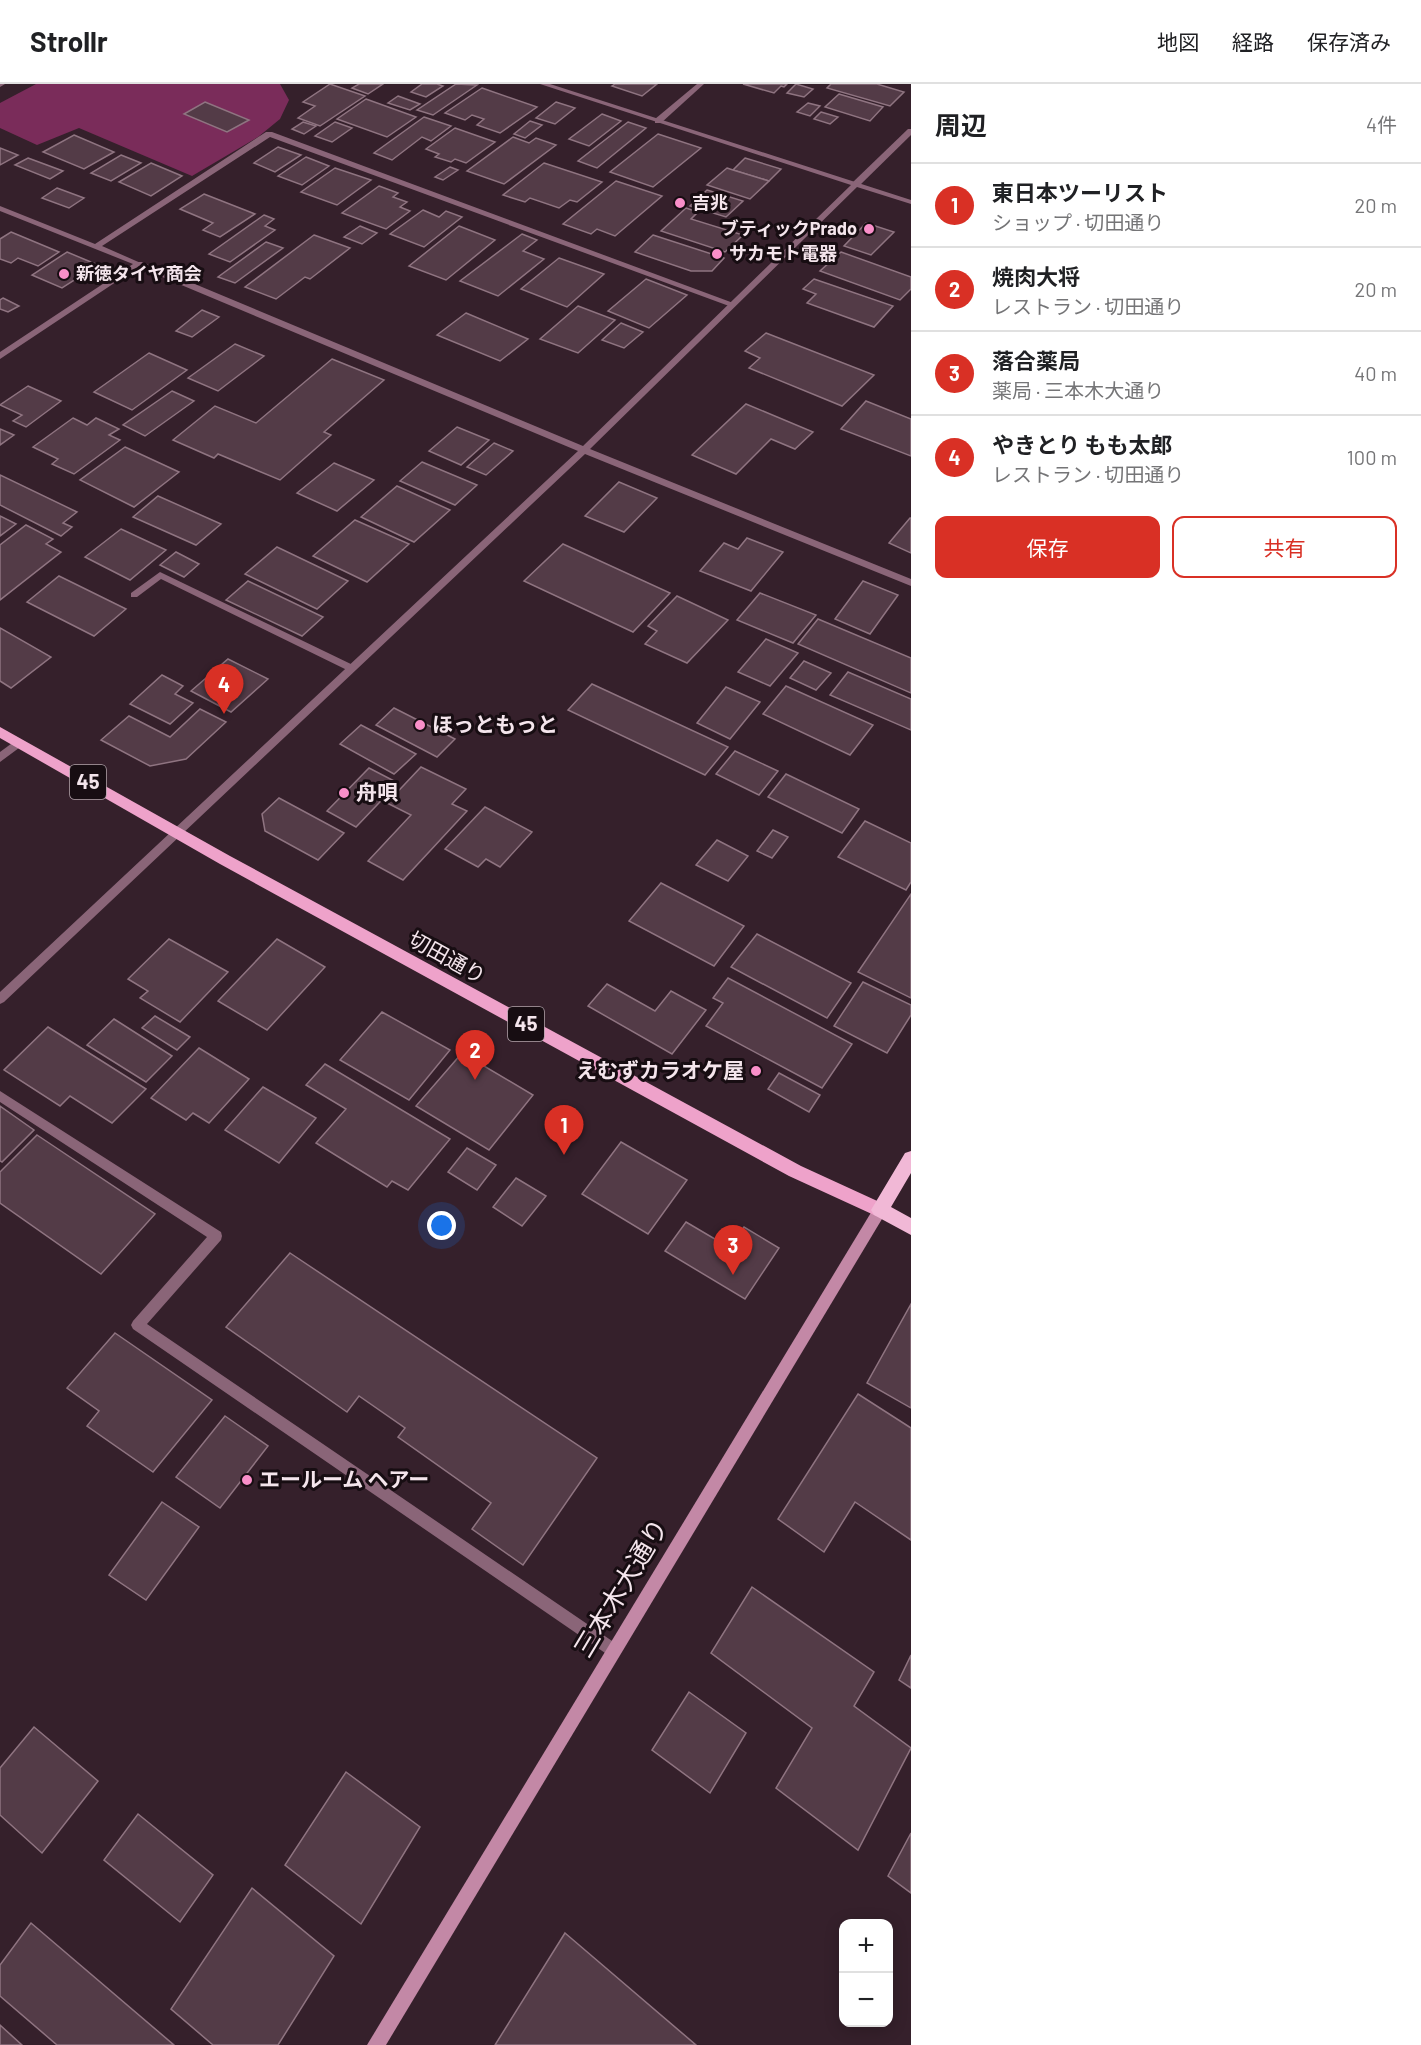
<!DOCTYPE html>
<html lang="ja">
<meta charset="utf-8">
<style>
body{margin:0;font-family:Barlow,"Noto Sans JP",sans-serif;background:#f2f2f2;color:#202124}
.controls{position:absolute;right:18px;bottom:18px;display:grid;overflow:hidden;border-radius:12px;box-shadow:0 3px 15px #0003}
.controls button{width:54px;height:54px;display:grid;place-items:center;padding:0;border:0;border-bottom:2px solid #e0e0e0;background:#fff;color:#202124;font:30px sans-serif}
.you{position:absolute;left:442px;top:1142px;width:21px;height:21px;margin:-15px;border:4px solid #fff;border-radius:50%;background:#1a73e8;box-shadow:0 0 0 9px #1a73e833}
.badge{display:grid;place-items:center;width:39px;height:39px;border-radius:50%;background:#d93025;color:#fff;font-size:20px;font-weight:700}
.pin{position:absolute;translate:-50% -50px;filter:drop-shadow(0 2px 3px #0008)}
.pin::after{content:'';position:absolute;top:32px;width:21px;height:18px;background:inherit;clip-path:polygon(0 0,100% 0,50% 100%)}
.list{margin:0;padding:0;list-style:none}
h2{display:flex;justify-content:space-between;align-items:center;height:78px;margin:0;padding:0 24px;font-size:26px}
h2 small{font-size:20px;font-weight:400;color:#757577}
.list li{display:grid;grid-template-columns:39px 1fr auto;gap:18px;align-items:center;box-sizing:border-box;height:84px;padding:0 24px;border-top:2px solid #e0e0e0}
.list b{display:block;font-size:22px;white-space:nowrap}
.list p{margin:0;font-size:20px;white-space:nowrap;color:#757577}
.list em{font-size:20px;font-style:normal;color:#757577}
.actions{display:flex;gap:12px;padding:18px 24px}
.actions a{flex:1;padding:14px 0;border:2px solid #d93025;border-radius:12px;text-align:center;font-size:21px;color:#d93025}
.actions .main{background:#d93025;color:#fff}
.map{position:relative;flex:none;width:911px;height:1961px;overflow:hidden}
header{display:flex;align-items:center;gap:36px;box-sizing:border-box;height:84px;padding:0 30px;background:#fff;border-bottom:2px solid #e0e0e0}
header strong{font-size:28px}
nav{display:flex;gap:33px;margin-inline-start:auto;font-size:21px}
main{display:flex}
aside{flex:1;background:#fff}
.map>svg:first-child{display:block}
.forest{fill:#7a2c5a}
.building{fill:#533b47;stroke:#8f7481;stroke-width:1.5}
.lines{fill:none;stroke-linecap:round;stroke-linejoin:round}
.service{fill:#8a6578;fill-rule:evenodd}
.minor{fill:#8a6578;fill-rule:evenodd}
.tertiary{fill:#8a6578;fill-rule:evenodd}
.secondary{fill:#c388a6;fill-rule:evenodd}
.primary{fill:#eea2ca;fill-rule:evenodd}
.trunk{fill:#f1b8d6;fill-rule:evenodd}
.poi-dot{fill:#f98fc9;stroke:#170d12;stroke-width:2}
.labels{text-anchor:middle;stroke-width:6;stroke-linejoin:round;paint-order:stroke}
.far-poi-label{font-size:18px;font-weight:bold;fill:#f4e5ec;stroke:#170d12;text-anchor:start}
.shield{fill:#170d12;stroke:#b2a4ab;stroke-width:1.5}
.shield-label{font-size:20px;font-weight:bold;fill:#f4e5ec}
.poi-label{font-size:21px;font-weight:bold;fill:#f4e5ec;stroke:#170d12;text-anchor:start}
.street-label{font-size:21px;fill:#f4e5ec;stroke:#170d12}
.near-street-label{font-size:26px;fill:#f4e5ec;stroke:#170d12}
</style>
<header>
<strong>Strollr</strong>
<nav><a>地図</a><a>経路</a><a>保存済み</a></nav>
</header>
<main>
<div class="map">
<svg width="911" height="1961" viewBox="0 0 911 1961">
<rect width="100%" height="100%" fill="#35202b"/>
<!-- forest -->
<path class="forest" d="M36,0H280L289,16L280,35L258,53L192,92L79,44L37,61L0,44V19Z"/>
<!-- building -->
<g class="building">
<path d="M330,0L365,12L320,42L298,34L315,22L303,18Z"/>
<path d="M359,0H383L368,10L352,4Z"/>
<path d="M422,0H437L443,2L426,13L411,8Z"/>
<path d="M456,0L477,1L433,31L417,26Z"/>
<path d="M615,0H657L642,12L612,2Z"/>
<path d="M743,0H787L784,3L781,2L774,9Z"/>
<path d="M796,0L813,5L804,13L787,9Z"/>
<path d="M831,0H877L904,8L890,22L827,4Z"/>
<path d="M482,4L537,23L500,49L477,41L484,35L472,31L465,36L445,29Z"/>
<path d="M839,10L883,23L870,37L825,23Z"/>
<path d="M398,12L420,20L410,26L388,19Z"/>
<path d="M366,15L416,33L387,53L337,35Z"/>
<path d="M205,18L249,36L227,48L184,30Z"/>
<path d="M556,18L575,24L555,40L536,34Z"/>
<path d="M808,19L820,22L810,32L797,28Z"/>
<path d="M821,28L838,33L830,40L814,35Z"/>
<path d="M602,30L621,37L589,62L569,55Z"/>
<path d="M424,33L451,42L431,57L422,53L392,76L374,69Z"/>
<path d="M530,37L542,41L525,54L514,50Z"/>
<path d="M303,38L316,42L304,50L292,45Z"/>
<path d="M335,38L352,44L332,58L315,52Z"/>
<path d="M628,38L646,44L597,84L578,77Z"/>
<path d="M455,44L495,58L466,79L455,75L451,78L435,73L439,70L426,65Z"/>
<path d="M658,50L701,64L653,103L610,88Z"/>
<path d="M74,51L114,68L84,85L43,68Z"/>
<path d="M513,53L529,59L536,54L556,61L504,100L467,87Z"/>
<path d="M278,63L301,71L275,88L254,79Z"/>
<path d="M0,64L18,71L0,81Z"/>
<path d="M121,71L141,79L111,97L91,89Z"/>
<path d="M306,73L329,82L302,101L278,92Z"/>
<path d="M28,74L63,87L50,95L15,81Z"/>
<path d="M745,74L781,85L769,97L733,86Z"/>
<path d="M151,79L182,92L151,112L119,98Z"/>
<path d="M544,79L602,98L577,118L570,116L559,124L530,114L525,118L503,111Z"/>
<path d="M450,83L458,86L443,96L435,93Z"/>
<path d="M335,84L371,96L337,121L301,108Z"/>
<path d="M727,84L733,86L769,97L750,115L707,101Z"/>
<path d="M616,97L662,112L615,152L597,145L591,150L563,140Z"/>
<path d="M379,102L398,109L393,113L407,118L400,123L410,127L386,145L342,129Z"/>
<path d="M57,104L84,114L69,124L42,114Z"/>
<path d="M707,106L743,117L726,133L690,122Z"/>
<path d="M204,110L255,130L220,153L203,146L213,139L180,125Z"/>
<path d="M686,124L698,128L691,135L743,151L725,168L661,147Z"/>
<path d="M423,126L439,133L446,127L462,133L424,163L390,150Z"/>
<path d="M264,131L274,135L265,142L275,146L230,178L209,170Z"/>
<path d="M866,139L894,148L871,171L844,162Z"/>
<path d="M360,142L377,149L362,160L344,153Z"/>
<path d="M459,142L495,156L446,196L409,182Z"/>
<path d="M11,148L59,168L38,182L18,174L11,179L0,175V155Z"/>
<path d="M522,150L537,156L523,167L544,175L498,212L460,197Z"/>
<path d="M314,151L350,164L310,195L305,193L276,215L245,203Z"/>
<path d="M653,151L724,174L712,187H691L635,168Z"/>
<path d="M266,158L283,164L235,199L218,193Z"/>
<path d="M67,168L98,181L62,204L32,191Z"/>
<path d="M841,168L911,193V205L900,216L820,187Z"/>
<path d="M559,174L604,190L567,223L521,205Z"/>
<path d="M646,195L687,211L649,244L608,227Z"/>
<path d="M814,195L893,222L874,243L807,219L816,210L803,205Z"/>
<path d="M3,214L19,222L8,228L0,225V216Z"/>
<path d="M578,222L615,236L578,269L540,255Z"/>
<path d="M202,226L219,233L192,253L176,247Z"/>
<path d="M466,229L528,255L500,277L437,251Z"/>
<path d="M621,239L643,248L624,264L602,256Z"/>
<path d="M766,249L874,291L842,322L749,284L760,274L745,267Z"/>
<path d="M235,260L264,272L218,307L188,294Z"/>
<path d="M149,269L187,286L132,326L94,308Z"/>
<path d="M332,275L384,296L324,348L331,351L280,396L218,370L214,374L173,356L215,322L256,339Z"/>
<path d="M28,302L61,317L26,343L13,337L22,331L0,321Z"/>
<path d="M172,307L194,317L145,352L123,341Z"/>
<path d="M866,317L911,335V372L841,345Z"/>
<path d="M746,320L813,348L795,365L771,355L736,390L692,371Z"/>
<path d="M73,334L87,341L96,334L119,345L109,351L120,356L74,390L52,380L58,375L33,363Z"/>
<path d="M457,343L489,356L461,381L429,367Z"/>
<path d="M0,345L14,351L0,361Z"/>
<path d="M494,359L513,367L486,391L467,383Z"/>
<path d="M125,363L179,388L134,423L80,396Z"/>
<path d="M422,378L477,401L455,421L400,397Z"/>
<path d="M334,379L374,396L337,427L297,409Z"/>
<path d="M0,391L77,428L63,439L72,443L61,452L0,421Z"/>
<path d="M619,398L657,414L624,448L585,432Z"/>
<path d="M397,402L450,426L414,458L361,433Z"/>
<path d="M158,412L221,440L196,461L133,433Z"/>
<path d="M0,432L16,440L0,452Z"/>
<path d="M910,434H911V469L889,459Z"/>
<path d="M355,436L409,460L367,498L313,472Z"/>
<path d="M26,441L53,455L46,460L61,468L0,516V461Z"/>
<path d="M121,445L166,466L130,496L85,473Z"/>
<path d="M747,454L783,468L751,507L700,487L724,459L738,465Z"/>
<path d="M563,460L670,509L633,548L524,497Z"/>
<path d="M277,463L348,497L317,525L245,490Z"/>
<path d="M176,468L199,480L184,493L160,481Z"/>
<path d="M59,492L126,525L94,552L27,518Z"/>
<path d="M248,497L323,533L302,552L226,516Z"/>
<path d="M863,497L898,511L870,550L835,535Z"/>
<path d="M760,509L816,531L793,559L737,536Z"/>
<path d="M677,512L728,536L687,579L645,560L657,547L648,542Z"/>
<path d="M818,535L911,574V609L798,560Z"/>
<path d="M0,544L51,573L11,604L0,597Z"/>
<path d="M766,555L798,569L770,602L738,588Z"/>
<path d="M228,575L268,595L231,628L191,607Z"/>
<path d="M804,577L831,589L816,606L790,594Z"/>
<path d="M848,588L911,615V646L830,611Z"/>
<path d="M162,591L183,602L175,610L193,619L170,640L130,620Z"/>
<path d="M592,600L728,663L705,691L568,626Z"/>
<path d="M786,602L873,641L850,671L763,630Z"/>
<path d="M726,603L760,618L730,655L697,639Z"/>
<path d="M394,624L455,655L437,673L376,641Z"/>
<path d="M200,625L226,638L186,675L150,682L101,656L129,632L170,653Z"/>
<path d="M361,641L416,670L394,690L340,660Z"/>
<path d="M735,667L778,687L759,711L716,690Z"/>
<path d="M421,683L466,705L452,720L467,727L403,796L368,777L411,731L387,719Z"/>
<path d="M369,684L398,699L356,743L327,727Z"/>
<path d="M786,690L859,725L842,749L768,713Z"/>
<path d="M279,714L344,749L318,776L265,747L262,730Z"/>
<path d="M485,723L532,748L500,783L486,775L478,783L445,765Z"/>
<path d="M865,737L911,759V798L906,806L838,773Z"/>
<path d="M773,746L788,753L772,774L757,767Z"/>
<path d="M717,756L748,772L728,797L696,781Z"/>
<path d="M661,799L744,842L714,882L629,837Z"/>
<path d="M911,810V914L858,888Z"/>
<path d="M757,850L851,899L827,934L731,883Z"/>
<path d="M169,855L228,888L180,938L140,914L148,907L128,895Z"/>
<path d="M277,855L325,883L267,946L218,917Z"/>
<path d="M728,894L852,960L822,1004L706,942L723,919L713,914Z"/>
<path d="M863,898L911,921V931L887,969L834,942Z"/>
<path d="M607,900L655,927L671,907L706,926L672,970L588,922Z"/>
<path d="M382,928L450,966L409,1016L340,976Z"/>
<path d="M155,932L190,953L177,966L142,944Z"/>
<path d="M114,935L172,972L146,998L87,961Z"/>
<path d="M48,943L146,1005L112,1039L70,1012L60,1022L4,986Z"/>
<path d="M199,964L249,995L209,1039L193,1029L186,1036L151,1014Z"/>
<path d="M462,969L533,1011L489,1066L416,1022Z"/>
<path d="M325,980L450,1055L408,1106L392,1097L387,1103L316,1059L346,1025L306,1001Z"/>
<path d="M779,989L820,1011L809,1028L768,1005Z"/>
<path d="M263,1003L316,1034L279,1079L225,1046Z"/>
<path d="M0,1022L34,1046L2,1078L0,1077Z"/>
<path d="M37,1051L155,1130L101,1190L0,1119V1088Z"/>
<path d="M621,1058L687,1096L648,1150L582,1110Z"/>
<path d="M467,1064L496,1081L477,1106L448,1088Z"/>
<path d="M516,1094L546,1112L522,1142L493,1123Z"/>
<path d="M686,1138L730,1164L744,1143L779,1164L745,1215L665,1167Z"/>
<path d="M290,1169L597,1374L523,1481L472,1445L491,1419L398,1353L405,1344L359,1312L347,1328L226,1243Z"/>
<path d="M911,1220V1324L867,1299Z"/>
<path d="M115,1249L212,1316L153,1388L87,1342L99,1327L67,1304Z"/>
<path d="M858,1310L911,1344V1456L855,1418L824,1468L778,1435Z"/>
<path d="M225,1332L268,1362L220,1424L176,1393Z"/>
<path d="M162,1418L199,1443L146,1516L109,1491Z"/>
<path d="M752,1503L874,1588L854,1622L911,1664L858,1766L776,1704L812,1644L711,1569Z"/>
<path d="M911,1571V1604L899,1596Z"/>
<path d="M689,1608L746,1649L710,1709L652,1666Z"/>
<path d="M34,1643L98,1697L42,1769L0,1731V1684Z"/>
<path d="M346,1688L420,1743L361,1840L285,1781Z"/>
<path d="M138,1730L213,1791L180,1838L104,1776Z"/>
<path d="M911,1749V1809L888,1792Z"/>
<path d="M252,1804L334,1872L278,1961H213L171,1925Z"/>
<path d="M31,1839L174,1961H57L0,1912V1881Z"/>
<path d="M565,1849L696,1961H495Z"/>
<path d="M0,1941L22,1961H0Z"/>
</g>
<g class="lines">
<!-- service -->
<g class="service">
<path d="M697,0H704L661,39H655V35Z"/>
<path d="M160,488L355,582L356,584L351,587L347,586L161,495L137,513H131V509Z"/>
<path d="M0,1007L221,1148L222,1152L221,1156L147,1240L618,1561L621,1566L618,1571L613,1574L608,1571L133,1245L131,1241L133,1237L207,1153L0,1018Z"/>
</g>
<!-- minor -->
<g class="minor">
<path d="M908,45H911V51L859,102H853V98Z"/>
<path d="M266,48H272L736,220L729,222L270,53L102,162L143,180L0,275V268L133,180L0,127V122L95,160Z"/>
<path d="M19,654L24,658L23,661L0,678V668Z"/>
</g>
<!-- tertiary -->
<g class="tertiary">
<path d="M0,0H5L0,3Z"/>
<path d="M540,0H550L911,116V120L857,103L590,365L911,495V502L585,370L4,918L0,920V908L578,367L136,182V178H142L583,362L851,101Z"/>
</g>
<!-- secondary -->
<path class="secondary" d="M880,1120L885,1122L886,1126L885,1130L386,1961H367L875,1122Z"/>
<!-- primary -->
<path class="primary" d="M0,643L230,772L801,1082L886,1121L888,1126L886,1131L880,1133L874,1131L789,1092L220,780L0,654Z"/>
<!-- trunk -->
<path class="trunk" d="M911,1067V1089L891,1123L911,1134V1151L874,1131L871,1126L905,1069Z"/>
</g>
<!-- markers -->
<g class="poi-dot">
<circle cx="680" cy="119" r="6"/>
<circle cx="869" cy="145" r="6"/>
<circle cx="717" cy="170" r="6"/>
<circle cx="64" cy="190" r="6"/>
<circle cx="420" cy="641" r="6"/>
<circle cx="344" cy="709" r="6"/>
<circle cx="756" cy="987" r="6"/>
<circle cx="247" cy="1396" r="6"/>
</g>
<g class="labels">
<!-- far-poi labels -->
<g class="far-poi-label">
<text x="692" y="125">吉兆</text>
<text x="857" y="151" text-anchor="end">ブティックPrado</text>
<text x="729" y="176">サカモト電器</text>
<text x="76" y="196">新徳タイヤ商会</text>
</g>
<!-- shield labels -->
<g class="shield">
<rect x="70" y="681" width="36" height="34" rx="4.5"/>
<rect x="508" y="923" width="36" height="34" rx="4.5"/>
</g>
<g class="shield-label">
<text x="88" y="705">45</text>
<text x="526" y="947">45</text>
</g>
<!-- poi labels -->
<g class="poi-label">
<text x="432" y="648">ほっともっと</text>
<text x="356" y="716">舟唄</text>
<text x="744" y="994" text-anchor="end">えむずカラオケ屋</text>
<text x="259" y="1403">エールーム ヘアー</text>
</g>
<!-- street labels -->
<g class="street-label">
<text transform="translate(447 874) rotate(29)" y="7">切田通り</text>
</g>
<!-- near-street labels -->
<g class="near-street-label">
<text transform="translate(621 1504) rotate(-59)" y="9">三本木大通り</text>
</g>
</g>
</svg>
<div class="controls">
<button>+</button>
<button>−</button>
</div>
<div class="you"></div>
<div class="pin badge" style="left:564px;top:1071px">1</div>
<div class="pin badge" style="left:475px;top:996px">2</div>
<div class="pin badge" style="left:733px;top:1191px">3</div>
<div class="pin badge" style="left:224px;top:630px">4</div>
</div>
<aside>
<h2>周辺<small>4件</small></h2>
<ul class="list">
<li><span class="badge">1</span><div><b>東日本ツーリスト</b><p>ショップ · 切田通り</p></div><em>20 m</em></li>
<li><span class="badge">2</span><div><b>焼肉大将</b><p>レストラン · 切田通り</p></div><em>20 m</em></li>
<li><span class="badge">3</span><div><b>落合薬局</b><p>薬局 · 三本木大通り</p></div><em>40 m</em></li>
<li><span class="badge">4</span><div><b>やきとり もも太郎</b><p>レストラン · 切田通り</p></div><em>100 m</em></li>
</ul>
<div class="actions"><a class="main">保存</a><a>共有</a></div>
</aside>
</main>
